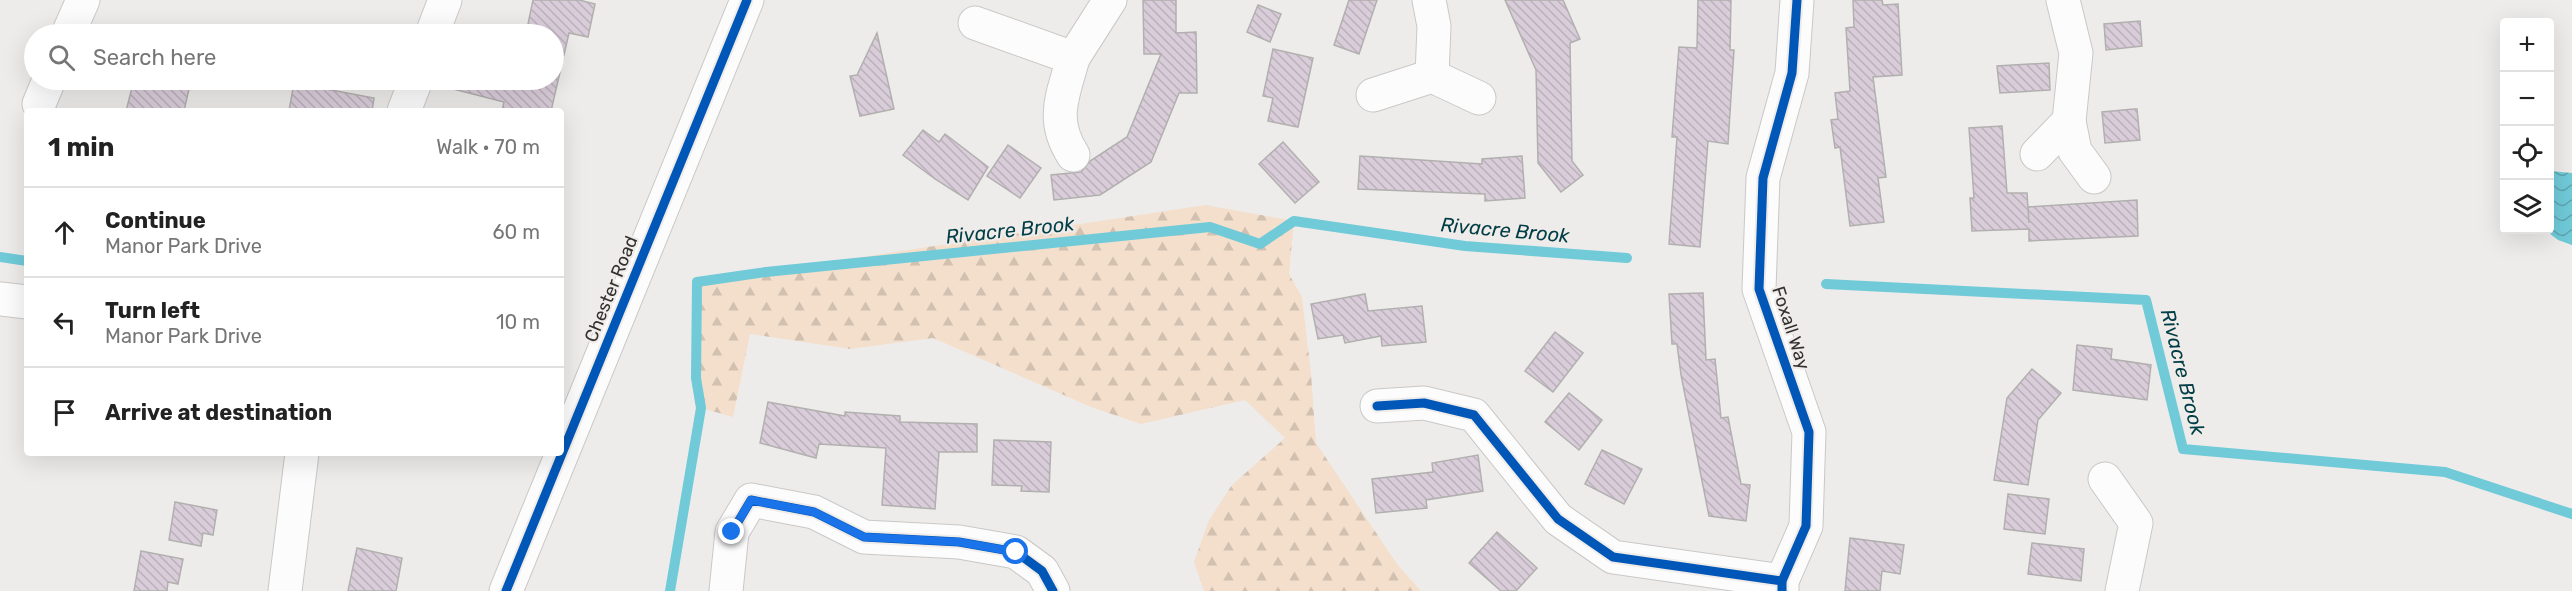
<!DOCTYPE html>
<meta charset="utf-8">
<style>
body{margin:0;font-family:Rubik,sans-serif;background:#f6f6f6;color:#222}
.controls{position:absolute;right:18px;top:18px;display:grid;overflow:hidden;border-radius:6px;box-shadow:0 6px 24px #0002}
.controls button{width:54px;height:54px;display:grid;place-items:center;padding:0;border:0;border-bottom:2px solid #e0e0e0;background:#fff;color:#222;font:30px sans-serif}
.stop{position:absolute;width:18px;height:18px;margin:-14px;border:4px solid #1a73e8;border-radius:50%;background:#fff}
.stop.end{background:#1a73e8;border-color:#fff;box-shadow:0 2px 6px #0008}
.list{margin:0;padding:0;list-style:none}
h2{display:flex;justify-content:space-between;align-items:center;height:78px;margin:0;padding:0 24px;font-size:26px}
h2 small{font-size:20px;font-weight:400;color:#767676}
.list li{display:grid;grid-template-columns:39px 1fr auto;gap:18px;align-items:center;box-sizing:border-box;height:90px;padding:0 24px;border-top:2px solid #e0e0e0}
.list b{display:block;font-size:22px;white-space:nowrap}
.list p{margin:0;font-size:20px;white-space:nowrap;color:#767676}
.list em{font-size:20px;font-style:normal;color:#767676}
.icon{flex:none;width:33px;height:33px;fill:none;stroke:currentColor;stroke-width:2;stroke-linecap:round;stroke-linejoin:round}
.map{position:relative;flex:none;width:2572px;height:591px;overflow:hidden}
.search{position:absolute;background:#fff;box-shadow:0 6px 24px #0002;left:24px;top:24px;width:540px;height:66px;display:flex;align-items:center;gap:15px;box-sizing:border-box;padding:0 21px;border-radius:33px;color:#767676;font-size:22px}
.panel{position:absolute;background:#fff;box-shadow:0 6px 24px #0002;left:24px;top:108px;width:540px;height:348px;border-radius:6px}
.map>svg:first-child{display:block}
.forest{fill:url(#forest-firs)}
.water{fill:url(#water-waves)}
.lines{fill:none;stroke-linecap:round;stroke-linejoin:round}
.stream{stroke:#70cad8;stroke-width:10}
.building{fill:url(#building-back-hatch);stroke:#b1b0af;stroke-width:1.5}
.minor-casing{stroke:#cac8c7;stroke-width:35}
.major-casing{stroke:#cac8c7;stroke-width:35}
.minor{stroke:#fcfcfc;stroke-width:33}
.major{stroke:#fcfcfc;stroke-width:33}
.cycleway-casing{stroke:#efece9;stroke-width:13}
.cycleway{stroke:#0057b8;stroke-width:9}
.route{stroke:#1a73e8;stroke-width:8}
.labels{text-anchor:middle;stroke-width:4.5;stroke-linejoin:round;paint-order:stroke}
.street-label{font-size:18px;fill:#323130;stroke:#efece9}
.water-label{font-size:20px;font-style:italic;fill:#013e47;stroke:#efece9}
</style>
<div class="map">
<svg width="2572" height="591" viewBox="0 0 2572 591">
<defs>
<pattern id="forest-firs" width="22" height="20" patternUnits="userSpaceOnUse" patternTransform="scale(1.5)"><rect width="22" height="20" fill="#f4dfcc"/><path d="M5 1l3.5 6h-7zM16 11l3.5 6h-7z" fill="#d2c0b0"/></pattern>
<pattern id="water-waves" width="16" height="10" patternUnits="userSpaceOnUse" patternTransform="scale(1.5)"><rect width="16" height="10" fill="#70cad8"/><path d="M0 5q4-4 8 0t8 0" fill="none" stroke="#5da5b0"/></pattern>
<pattern id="building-back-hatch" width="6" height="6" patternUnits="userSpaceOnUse" patternTransform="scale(1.5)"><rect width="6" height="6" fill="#d9cdda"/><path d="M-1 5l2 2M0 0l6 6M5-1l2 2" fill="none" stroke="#bbb0bb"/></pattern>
</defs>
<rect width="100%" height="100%" fill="#eeecea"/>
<!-- forest -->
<path class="forest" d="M1205,205L1294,221L1289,274L1302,297L1311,374L1316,443L1397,564L1421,591H1204L1194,562L1209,520L1232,485L1285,438L1245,400L1141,424L1091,407L933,338L850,349L750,334L733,417L701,408L696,378L697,282Z"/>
<!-- water -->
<path class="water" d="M2550,171L2572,173V245L2558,240L2545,230H2550Z"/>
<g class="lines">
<!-- stream -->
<g class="stream">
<path d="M0,257L27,261"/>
<path d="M1826,284L2146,300L2183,449L2445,472L2572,514"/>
<path d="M670,591L701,408L696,378L697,282L766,272L1210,227L1260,244L1294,221L1465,246L1627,258"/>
</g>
</g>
<!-- building -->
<g class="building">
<path d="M533,0H579L595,4L588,37L569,33L551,111H502L504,102L453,89L454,80H554V34H540L541,28L528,24Z"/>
<path d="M1143,0H1176V33L1196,32L1197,93H1179L1151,162L1100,195L1054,200L1051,175L1081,172L1090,161L1127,137L1161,54H1144Z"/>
<path d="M1349,0H1377L1359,54L1334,45Z"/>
<path d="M1505,0H1563L1580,39L1570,43L1572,161L1583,175L1561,192L1538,163L1536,70Z"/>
<path d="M1698,0H1731L1730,50H1734L1728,144L1708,141L1700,247L1669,244L1677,137H1672L1679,47L1697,48Z"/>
<path d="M1853,0H1882L1883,5L1898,4L1902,75L1873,77L1886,177L1878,178L1884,222L1850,226L1840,147L1835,148L1831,120L1838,119L1835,93L1850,91L1846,28L1854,27Z"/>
<path d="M1258,5L1281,14L1270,42L1247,32Z"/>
<path d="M2140,21L2142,46L2106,50L2104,24Z"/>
<path d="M877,33L894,109L860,116L850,76L857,75Z"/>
<path d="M1273,49L1313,58L1298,127L1268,121L1273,98L1263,96Z"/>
<path d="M2049,63L2050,90L2000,93L1997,66Z"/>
<path d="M134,80H191L184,111H126Z"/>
<path d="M294,83L374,98L372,111H289Z"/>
<path d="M2134,109H2137L2140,140L2105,143L2102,112Z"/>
<path d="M2002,126L2007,193H2027L2029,223L2028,207L2137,200L2138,236L2029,241V229L1972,231L1970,198H1974L1969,128Z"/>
<path d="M923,130L939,142L945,134L988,167L968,200L935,179L903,155Z"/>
<path d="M1283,142L1319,182L1295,203L1259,164Z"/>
<path d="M1008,145L1041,168L1020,198L987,176Z"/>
<path d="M1360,156L1482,164V159L1522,156L1525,198L1485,201V194L1358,189Z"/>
<path d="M1703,293L1706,360L1715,359L1721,418L1728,417L1741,484L1750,485L1746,521L1709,516L1681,375L1677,344H1672L1669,294Z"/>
<path d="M1365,294L1368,311L1422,306L1426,342L1382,346L1381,336L1345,343L1343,335L1318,339L1311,304Z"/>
<path d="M1555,332L1583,353L1553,392L1525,371Z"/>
<path d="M2077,345L2112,349L2111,359L2151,365L2147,400L2073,390Z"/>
<path d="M2032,369L2061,393L2038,420L2028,485L1994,480L2007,398Z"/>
<path d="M1569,393L1602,420L1579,450L1545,422Z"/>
<path d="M768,402L845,416V412L900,416V422L977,424V452H939L935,509L882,505L886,448L819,444L816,458L760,443Z"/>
<path d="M994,440L1051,442L1049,492L1021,491L1022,486L992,485Z"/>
<path d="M1602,450L1642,469L1624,504L1585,484Z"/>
<path d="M1478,455L1483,491L1426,500L1427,508L1376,513L1372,479L1433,472L1432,463Z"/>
<path d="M2008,494L2049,499L2045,534L2004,529Z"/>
<path d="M175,502L217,510L213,535L203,533L201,546L169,540Z"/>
<path d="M1497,532L1537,568L1516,591H1501L1469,563Z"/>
<path d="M1850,538L1904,545L1900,574L1882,571L1880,591H1845Z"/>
<path d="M2032,543L2084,549L2081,581L2028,574Z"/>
<path d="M357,548L402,558L396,591H348Z"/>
<path d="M141,551L183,559L178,584L168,582L167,591H134Z"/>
</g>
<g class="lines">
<!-- minor casing -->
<g class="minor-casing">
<g id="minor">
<path d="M1429,0L1434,26L1432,76L1479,98"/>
<path d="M2063,0L2076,53L2069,121L2075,151L2094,177"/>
<path d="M975,23L1073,58L1110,0"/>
<path d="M68,34L83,0"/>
<path d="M432,34L445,0"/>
<path d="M1073,58C1063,96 1050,119 1073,155"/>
<path d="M1373,95L1432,76"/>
<path d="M39,104L49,80"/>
<path d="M404,111L416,80"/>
<path d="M2037,154L2069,121"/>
<path d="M0,299L27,302"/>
<path d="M1377,406L1424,403L1474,415L1558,519L1613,557L1782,581"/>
<path d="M2105,479L2136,523L2122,591"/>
<path d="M285,591L302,453"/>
<path d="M726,591L732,532L751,500L814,512L864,537L959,542L1016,552L1042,571L1053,591"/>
<path d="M1782,591V581L1806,526L1809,432L1759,289L1763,178L1792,73L1797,0"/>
</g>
</g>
<!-- major casing -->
<g class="major-casing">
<path id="major" d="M506,591L747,0"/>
</g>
<!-- minor -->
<use href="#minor" class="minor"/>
<!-- major -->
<use href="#major" class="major"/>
<!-- cycleway casing -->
<g class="cycleway-casing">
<g id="cycleway">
<path d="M1377,406L1424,403L1474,415L1558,519L1613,557L1782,581"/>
<path d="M732,532L751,500L814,512L864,537L959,542L1016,552L1042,571L1053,591"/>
<path d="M506,591L747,0"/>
<path d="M1782,591V581L1806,526L1809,432L1759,289L1763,178L1792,73L1797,0"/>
</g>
</g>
<!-- cycleway -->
<use href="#cycleway" class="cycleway"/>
</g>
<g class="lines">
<!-- route -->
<path class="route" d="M732,532L751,500L814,512L864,537L959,542L1016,552"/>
</g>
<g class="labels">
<!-- street labels -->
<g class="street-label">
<text transform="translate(611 289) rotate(-68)" y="6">Chester Road</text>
<text transform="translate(1791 328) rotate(72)" y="6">Foxall Way</text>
</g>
<!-- water labels -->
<g class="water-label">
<text transform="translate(1010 230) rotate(-6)" y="7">Rivacre Brook</text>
<text transform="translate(1505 230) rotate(5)" y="7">Rivacre Brook</text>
<text transform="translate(2183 372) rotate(76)" y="7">Rivacre Brook</text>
</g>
</g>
</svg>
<div class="controls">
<button>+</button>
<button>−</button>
<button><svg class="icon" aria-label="locate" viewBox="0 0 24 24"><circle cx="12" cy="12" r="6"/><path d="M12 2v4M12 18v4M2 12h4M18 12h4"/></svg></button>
<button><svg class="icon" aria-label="layers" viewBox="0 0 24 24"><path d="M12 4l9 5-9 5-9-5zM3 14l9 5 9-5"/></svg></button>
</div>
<div class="stop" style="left:1016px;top:552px"></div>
<div class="stop end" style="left:732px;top:532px"></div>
<div class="search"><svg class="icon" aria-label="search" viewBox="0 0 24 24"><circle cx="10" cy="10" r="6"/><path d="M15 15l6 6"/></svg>Search here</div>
<section class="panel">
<h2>1 min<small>Walk · 70 m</small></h2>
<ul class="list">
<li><svg class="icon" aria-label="ahead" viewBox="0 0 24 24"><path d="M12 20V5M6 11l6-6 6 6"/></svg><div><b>Continue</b><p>Manor Park Drive</p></div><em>60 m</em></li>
<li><svg class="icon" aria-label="left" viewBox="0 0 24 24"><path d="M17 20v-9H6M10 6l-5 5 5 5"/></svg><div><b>Turn left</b><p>Manor Park Drive</p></div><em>10 m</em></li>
<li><svg class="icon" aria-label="arrive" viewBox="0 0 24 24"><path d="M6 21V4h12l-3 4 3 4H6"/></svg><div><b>Arrive at destination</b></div></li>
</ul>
</section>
</div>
